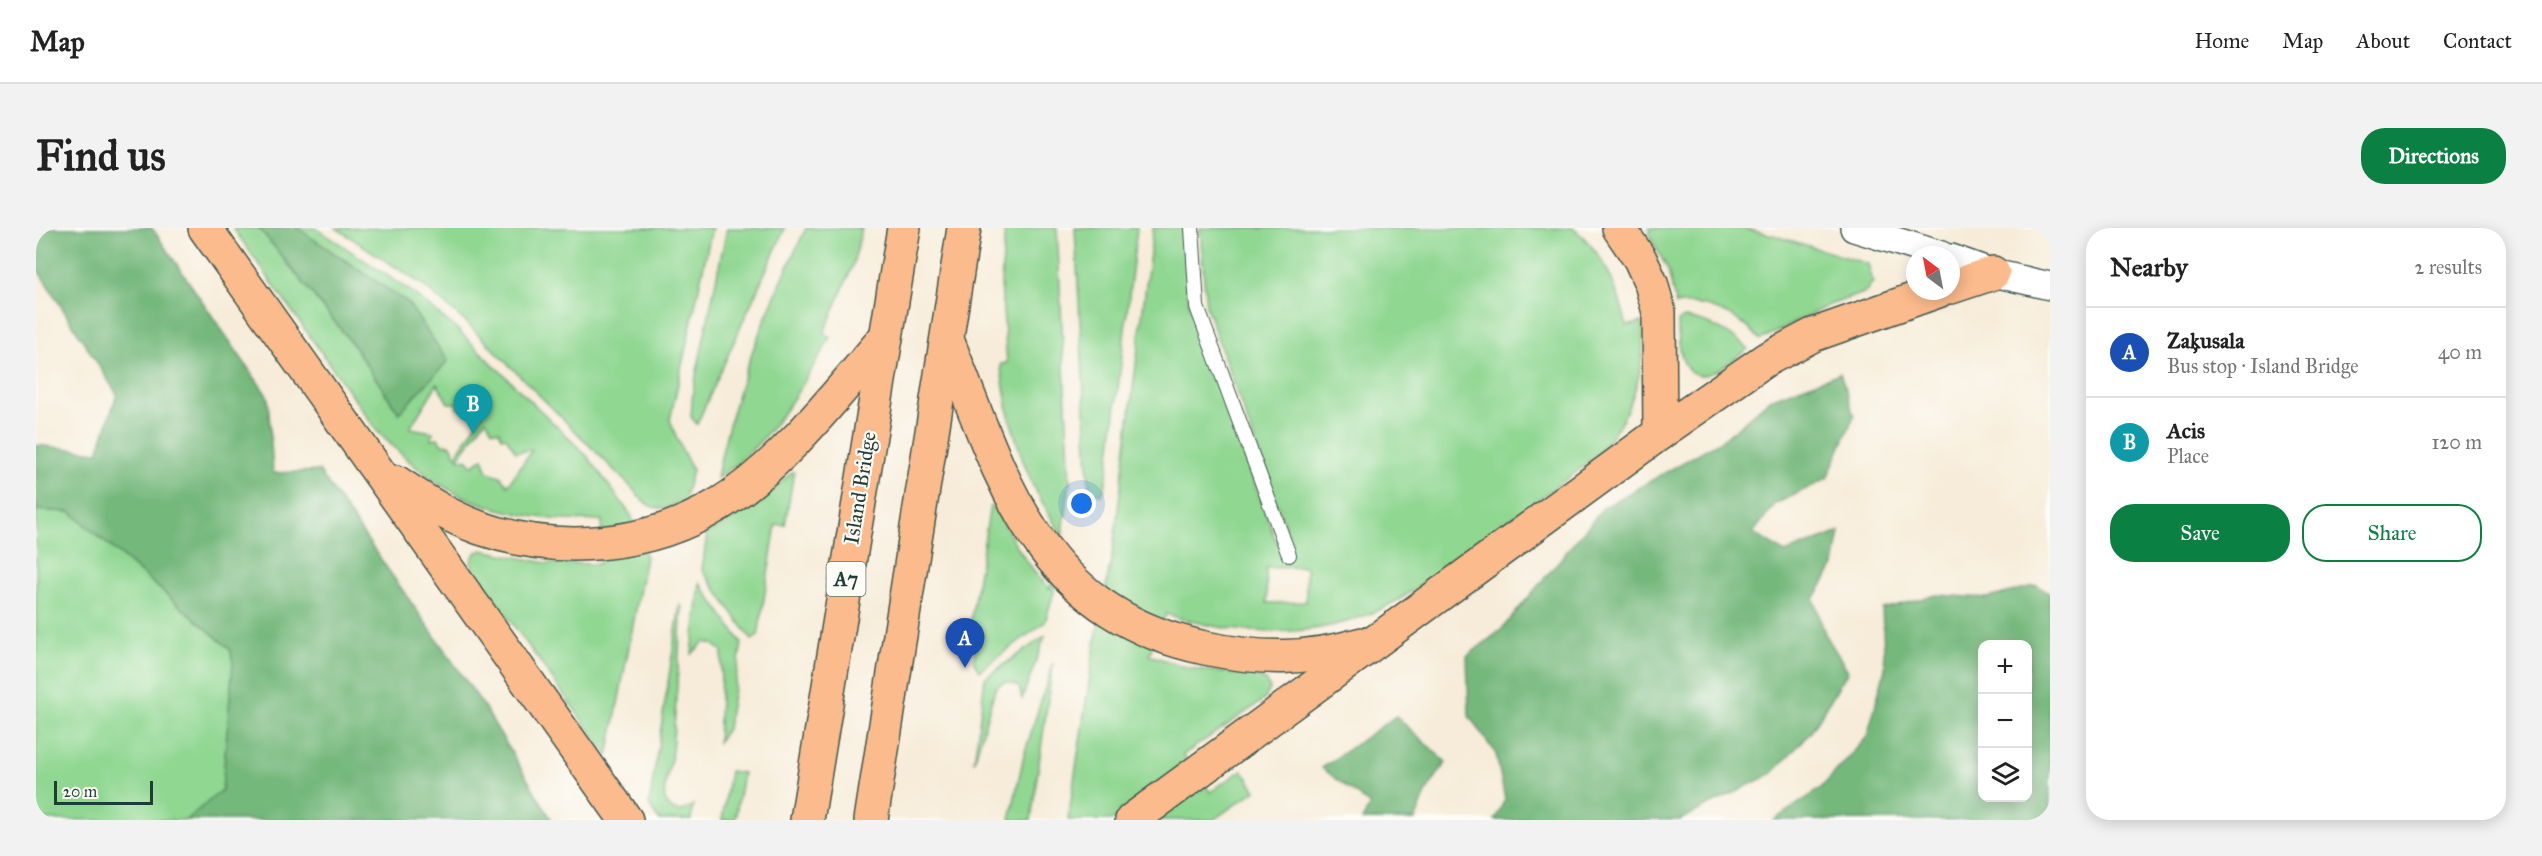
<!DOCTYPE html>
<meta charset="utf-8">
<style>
body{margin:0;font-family:"IM FELL Great Primer",serif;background:#f2f2f2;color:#222}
.controls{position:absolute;right:18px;bottom:18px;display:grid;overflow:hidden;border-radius:12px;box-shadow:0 3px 15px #0003}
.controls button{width:54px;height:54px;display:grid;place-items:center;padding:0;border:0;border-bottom:2px solid #e0e0e0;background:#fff;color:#222;font:30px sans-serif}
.compass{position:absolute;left:1870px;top:18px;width:54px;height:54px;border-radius:50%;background:#fff;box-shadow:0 3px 15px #0003;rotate:328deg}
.scale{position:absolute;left:18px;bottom:15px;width:99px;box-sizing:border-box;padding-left:6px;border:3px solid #1f3d34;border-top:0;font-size:16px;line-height:21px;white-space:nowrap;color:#1f3d34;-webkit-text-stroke:4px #fdfcf7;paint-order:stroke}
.you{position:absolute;left:1046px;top:276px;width:21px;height:21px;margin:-15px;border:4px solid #fff;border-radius:50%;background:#1a73e8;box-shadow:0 0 0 9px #1a73e833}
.badge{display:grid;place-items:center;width:39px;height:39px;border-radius:50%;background:#0b8043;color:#fff;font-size:20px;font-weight:700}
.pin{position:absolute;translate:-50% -50px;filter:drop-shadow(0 2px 3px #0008)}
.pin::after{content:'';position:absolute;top:32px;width:21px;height:18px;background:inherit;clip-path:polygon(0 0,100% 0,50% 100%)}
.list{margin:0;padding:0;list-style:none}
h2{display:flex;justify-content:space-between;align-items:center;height:78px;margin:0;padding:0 24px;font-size:26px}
h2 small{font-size:20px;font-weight:400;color:#767676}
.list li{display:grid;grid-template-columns:39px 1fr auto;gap:18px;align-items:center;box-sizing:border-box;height:90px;padding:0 24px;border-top:2px solid #e0e0e0}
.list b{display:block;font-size:22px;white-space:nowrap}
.list p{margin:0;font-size:20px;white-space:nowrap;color:#767676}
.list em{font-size:20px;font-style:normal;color:#767676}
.actions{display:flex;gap:12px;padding:18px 24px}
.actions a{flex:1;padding:14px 0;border:2px solid #0b8043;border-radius:24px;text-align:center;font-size:21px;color:#0b8043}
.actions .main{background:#0b8043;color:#fff}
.icon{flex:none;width:33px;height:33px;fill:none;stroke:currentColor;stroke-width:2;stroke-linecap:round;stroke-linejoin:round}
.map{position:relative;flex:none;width:2014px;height:592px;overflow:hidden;border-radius:24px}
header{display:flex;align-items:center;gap:36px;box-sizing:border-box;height:84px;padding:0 30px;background:#fff;border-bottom:2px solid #e0e0e0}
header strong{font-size:28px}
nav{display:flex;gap:33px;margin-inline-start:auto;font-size:21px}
.intro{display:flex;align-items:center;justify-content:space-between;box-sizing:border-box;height:144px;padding:0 36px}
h1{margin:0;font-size:42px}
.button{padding:15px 27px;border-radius:24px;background:#0b8043;color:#fff;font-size:21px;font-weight:700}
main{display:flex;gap:36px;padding:0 36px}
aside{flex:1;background:#fff;border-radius:24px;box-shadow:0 3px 15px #0003}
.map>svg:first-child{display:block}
.green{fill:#90d792;stroke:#588a63;stroke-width:1.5;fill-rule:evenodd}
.forest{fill:#74b87c;stroke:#4a7a58;stroke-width:1.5;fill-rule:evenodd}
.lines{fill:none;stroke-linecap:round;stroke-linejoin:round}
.lane-casing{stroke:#3f574d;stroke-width:16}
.street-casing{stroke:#3f574d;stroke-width:30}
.highway-casing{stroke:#3f574d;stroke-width:36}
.lane{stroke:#fff;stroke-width:14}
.street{stroke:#fff;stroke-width:27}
.highway{stroke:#fbbb8c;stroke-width:33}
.labels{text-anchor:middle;stroke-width:4.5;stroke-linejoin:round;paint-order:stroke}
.shield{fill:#fdfcf7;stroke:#62766e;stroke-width:1.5}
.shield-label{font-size:20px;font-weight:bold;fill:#1f3d34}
.street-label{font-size:21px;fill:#1f3d34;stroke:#fdfcf7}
</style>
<header>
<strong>Map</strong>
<nav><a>Home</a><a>Map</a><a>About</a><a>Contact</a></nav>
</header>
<div class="intro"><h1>Find us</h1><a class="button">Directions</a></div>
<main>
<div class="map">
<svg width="2014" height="592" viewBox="0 0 2014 592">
<rect width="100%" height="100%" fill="#fdfcf7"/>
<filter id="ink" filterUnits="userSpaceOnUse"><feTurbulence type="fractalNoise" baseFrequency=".0167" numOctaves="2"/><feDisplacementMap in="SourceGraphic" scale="12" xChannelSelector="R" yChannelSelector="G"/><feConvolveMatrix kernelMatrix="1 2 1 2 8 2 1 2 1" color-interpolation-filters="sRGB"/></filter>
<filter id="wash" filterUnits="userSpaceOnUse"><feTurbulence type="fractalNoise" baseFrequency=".008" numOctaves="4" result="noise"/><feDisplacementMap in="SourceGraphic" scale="24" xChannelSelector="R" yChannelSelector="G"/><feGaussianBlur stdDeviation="1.35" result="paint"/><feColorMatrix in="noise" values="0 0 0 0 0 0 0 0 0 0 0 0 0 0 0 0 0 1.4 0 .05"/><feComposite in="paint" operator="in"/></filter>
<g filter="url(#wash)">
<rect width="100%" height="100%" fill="#f7ecd9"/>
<!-- green -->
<g class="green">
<path d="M197,0H223L315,114L363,185L372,75L261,0H280L376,64L421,101L552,229L595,287L610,329L572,528L437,341L435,333L439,325L446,322L510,335L563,336L566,292C514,295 450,284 405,257C381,242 361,223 341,203ZM401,156L412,175H420L421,180L447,186L420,227L415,217L406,216L402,210L395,211L397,204L374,200ZM450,191L456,202L463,203L466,209H470L480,224L496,222L472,257L464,248L452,244L447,230L436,238L432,232L422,230Z"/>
<path d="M300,0H676L634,192L641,211L656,242L648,273C620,285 615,283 596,260L432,96L384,55Z"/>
<path d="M691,0H749L661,196L655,189L657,162Z"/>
<path d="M770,0H826L817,37L788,105L794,110C765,161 732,218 681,250C697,162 731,81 770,0Z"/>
<path d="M969,0H1021L1034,256L1018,364L1009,394L943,443L938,434L940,410L932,409L954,278H960C973,309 990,336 1014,361L1024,305L997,258L986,230L973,188L965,141V136L971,135L965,55Z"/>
<path d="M1039,0H1101L1073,236L1069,260L1065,267L1056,264L1053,259Z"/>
<path d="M1117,0H1147L1153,76L1240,313H1250L1251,304L1170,78L1164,0H1537C1568,24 1582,61 1591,98L1606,94C1612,150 1590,200 1549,238C1509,266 1470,295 1430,323C1410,338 1389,355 1367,369C1295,413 1208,411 1130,386L1113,427L1153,440L1222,448L1230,453L1234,461L1229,471L1147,527L1174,564L1206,542L1220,562L1177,592H1032L1059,415L1077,322ZM1270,339V374L1231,375L1230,340Z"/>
<path d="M1613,0H1704L1737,7L1832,36L1837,54L1830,64L1793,77L1724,112C1706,89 1669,71 1640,77L1632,42L1614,8Z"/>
<path d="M1649,90C1671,93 1696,105 1712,121C1700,129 1686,142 1672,146C1642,154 1642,110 1642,93Z"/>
<path d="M756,244H758L749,297H740L722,408L716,412L666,342L671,306L720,277Z"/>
<path d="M0,282L34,284L194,421L197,435L186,563L150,592H0Z"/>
<path d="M664,355L706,415L691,501L682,514L686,423L677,416L668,414L656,426Z"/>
<path d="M644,377L646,379C642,429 641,480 635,531C633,543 626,560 629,571C633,586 648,585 657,577L655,592H623L613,577Z"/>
<path d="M1009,408L986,471L983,459C974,453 967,452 959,461L938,534L949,450Z"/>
<path d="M1017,435L995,592H974L988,527Z"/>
<path d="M694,543L707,545L699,592H686Z"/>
</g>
<!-- forest -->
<g class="forest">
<path d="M0,0H116L232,169L237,245L283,243L447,477L516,592H150L186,562L197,435L194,421L34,284L0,282V217L62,224L81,166L0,39Z"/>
<path d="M223,0H261L372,75L412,133L363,185L315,114Z"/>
<path d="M1804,145L1818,188L1791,251L1739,276L1717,305L1749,325L1804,304L1798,338L1778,371L1789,406L1812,443L1775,504L1737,545L1644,592H1459L1469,571L1460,526L1433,488L1431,428L1465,402L1567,280L1688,211L1734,171Z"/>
<path d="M2001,357L2014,366V592H1738L1784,561L1831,509L1849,441L1846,381L1900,367L1952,370ZM1946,416H1992V570H1946Z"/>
<path d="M1360,488L1410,534L1392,561L1379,592H1326L1334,577L1286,540Z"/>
</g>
</g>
<g filter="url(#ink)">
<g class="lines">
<!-- lane casing -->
<g class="lane-casing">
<path id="lane" d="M1156,0L1161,79L1253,327"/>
</g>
<!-- street casing -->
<g class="street-casing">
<g id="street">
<path d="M1818,0L1905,27"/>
<path d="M1915,30L1957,45L2014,58"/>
</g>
</g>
<!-- highway casing -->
<g class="highway-casing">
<g id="highway">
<path d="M169,0L590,592"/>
<path d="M1915,59L1957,45"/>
<path d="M912,114C967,254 1002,385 1169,420C1226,432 1270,432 1326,416"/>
<path d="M1624,205L1729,132L1777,107L1902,63"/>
<path d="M360,254C387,272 413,289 444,300C522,327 614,320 685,275C746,237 801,166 848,111"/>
<path d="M771,592L868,0"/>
<path d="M835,592L928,0"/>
<path d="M1096,592L1624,205L1623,84L1615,55L1604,31L1583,0"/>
</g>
</g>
<!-- lane -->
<use href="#lane" class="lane"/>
<!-- street -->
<use href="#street" class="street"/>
<!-- highway -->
<use href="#highway" class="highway"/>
</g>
</g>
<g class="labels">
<!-- shield labels -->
<rect class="shield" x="790.5" y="334" width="39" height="34" rx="4.5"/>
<g class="shield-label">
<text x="810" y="358">A7</text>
</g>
<!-- street labels -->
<g class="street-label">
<text transform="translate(824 260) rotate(-81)" y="7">Island Bridge</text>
</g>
</g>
</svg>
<div class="controls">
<button>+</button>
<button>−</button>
<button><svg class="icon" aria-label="layers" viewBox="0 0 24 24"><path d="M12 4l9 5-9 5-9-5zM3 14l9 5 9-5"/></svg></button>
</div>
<svg class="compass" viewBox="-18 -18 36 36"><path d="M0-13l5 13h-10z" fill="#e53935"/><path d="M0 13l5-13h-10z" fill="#767676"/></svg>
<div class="scale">20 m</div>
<div class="you"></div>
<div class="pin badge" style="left:929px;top:440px;background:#1a4fb4">A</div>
<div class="pin badge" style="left:437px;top:206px;background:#0f9aa8">B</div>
</div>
<aside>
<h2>Nearby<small>2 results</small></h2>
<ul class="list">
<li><span class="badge" style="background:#1a4fb4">A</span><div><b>Zaķusala</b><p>Bus stop · Island Bridge</p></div><em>40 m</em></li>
<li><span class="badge" style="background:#0f9aa8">B</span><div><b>Acis</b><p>Place</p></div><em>120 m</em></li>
</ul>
<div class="actions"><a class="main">Save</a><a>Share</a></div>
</aside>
</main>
